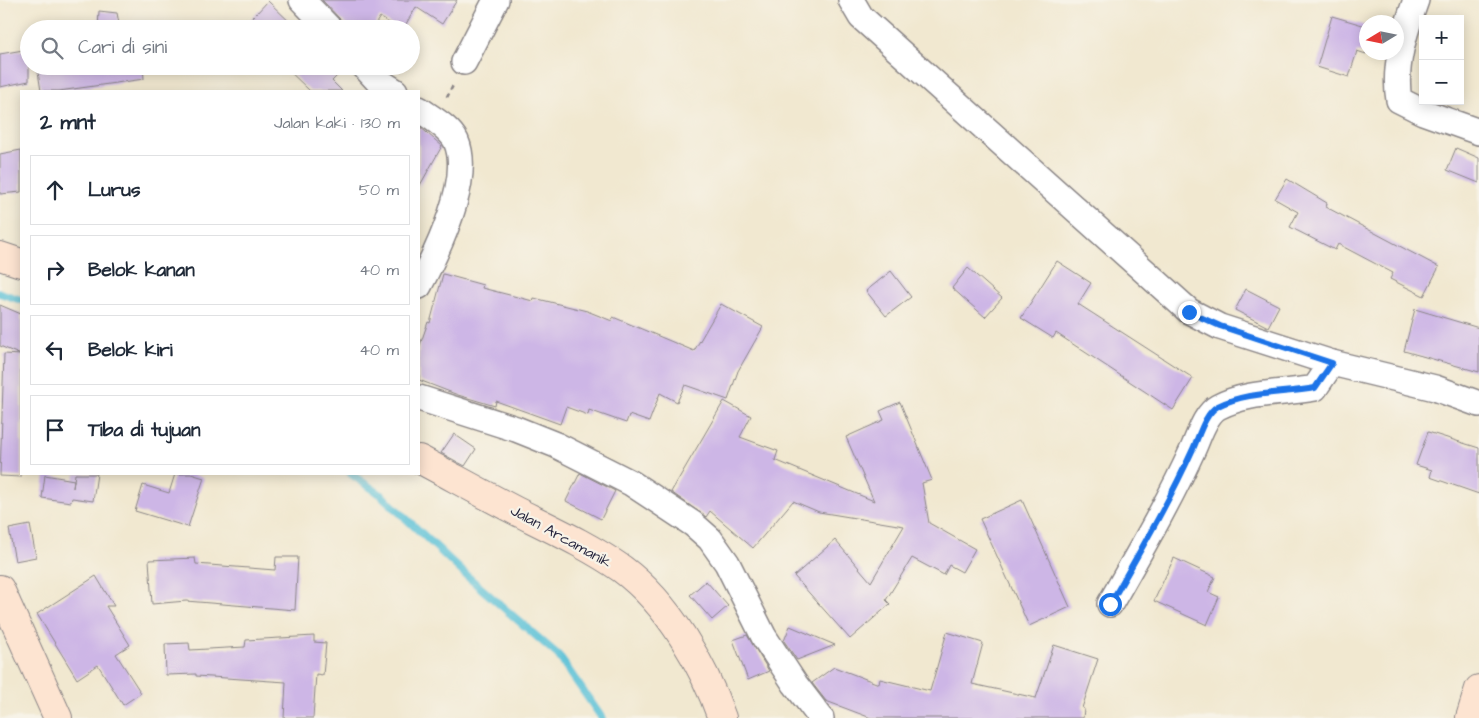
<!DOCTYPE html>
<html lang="id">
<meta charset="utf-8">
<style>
body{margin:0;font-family:"Architects Daughter",sans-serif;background:#f2f2f3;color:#1f2937}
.controls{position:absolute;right:15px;top:15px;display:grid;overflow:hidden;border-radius:0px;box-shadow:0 2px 12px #0003}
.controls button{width:45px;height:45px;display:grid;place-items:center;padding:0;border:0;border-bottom:1px solid #e0e1e3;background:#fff;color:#1f2937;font:25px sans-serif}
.compass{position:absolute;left:1359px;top:15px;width:45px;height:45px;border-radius:50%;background:#fff;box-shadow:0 2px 12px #0003;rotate:260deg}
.stop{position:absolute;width:15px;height:15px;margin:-11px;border:4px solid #1a73e8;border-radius:50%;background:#fff}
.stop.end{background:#1a73e8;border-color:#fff;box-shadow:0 1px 5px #0008}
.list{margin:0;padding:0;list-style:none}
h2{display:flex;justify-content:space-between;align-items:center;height:65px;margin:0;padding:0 20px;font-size:21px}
h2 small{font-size:16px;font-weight:400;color:#747a83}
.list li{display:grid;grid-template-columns:32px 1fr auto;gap:15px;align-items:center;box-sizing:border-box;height:70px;margin:0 10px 10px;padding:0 10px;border:1px solid #e0e1e3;border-radius:0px}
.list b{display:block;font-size:19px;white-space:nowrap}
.list em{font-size:16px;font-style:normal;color:#747a83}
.icon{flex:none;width:28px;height:28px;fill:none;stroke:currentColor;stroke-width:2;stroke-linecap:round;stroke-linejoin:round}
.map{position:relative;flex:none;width:1479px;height:718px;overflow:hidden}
.search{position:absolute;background:#fff;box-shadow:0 2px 12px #0003;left:20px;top:20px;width:400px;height:55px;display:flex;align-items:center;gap:12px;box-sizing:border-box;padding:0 18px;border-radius:28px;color:#747a83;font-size:19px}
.panel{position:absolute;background:#fff;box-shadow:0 2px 12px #0003;left:20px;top:90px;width:400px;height:385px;border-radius:0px}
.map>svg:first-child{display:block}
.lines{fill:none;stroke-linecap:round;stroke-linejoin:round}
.stream{stroke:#5ac1d7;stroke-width:8}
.building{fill:#cdb6e6}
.street-casing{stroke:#8a8586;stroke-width:28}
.secondary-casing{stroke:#8a8586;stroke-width:30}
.path{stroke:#8a8586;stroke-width:3;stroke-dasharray:4 4;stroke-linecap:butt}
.street{stroke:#fff;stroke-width:25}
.secondary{stroke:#fde4d1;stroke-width:28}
.route{stroke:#1a73e8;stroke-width:6}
.labels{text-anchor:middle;stroke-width:4.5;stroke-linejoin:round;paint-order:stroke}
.street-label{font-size:15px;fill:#22223b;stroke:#f7f3e8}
</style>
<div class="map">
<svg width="1479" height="718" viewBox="0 0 1479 718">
<rect width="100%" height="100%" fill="#f7f3e8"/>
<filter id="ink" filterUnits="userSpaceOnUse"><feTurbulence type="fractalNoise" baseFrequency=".02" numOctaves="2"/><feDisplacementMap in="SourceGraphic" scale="10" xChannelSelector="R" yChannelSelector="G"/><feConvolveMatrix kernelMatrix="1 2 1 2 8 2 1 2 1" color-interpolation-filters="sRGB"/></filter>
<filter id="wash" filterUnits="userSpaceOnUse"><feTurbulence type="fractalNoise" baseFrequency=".0096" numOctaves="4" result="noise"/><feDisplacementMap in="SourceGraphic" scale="20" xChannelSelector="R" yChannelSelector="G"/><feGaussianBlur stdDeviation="1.12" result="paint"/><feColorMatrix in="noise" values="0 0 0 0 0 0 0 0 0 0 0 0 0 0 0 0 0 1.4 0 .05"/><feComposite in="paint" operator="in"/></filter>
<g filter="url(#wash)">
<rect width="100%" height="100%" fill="#f1e8d0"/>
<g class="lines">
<!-- stream -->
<g class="stream">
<path d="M0,293L21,300"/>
<path d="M351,474L380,494L467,576L558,655L602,718"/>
</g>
</g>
<g id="blocks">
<!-- building -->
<g class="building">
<path d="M322,0H457L442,24L416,7L403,29H398L380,17L372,29H354L340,19Z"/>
<path d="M268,1L297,29L243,28Z"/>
<path d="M99,11L117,13L120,29H98Z"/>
<path d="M1332,16L1366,26V54L1357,51L1349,77L1317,67Z"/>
<path d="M29,49V81L0,87V54Z"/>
<path d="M37,66H143L144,79L59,91H41Z"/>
<path d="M284,66H337L342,71L332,81L342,91H310Z"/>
<path d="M419,126L442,146L419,187Z"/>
<path d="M1456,148L1479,158V183L1447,170Z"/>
<path d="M21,150V192L0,194V154Z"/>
<path d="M1287,179L1327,203L1326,207L1439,267L1424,296L1390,279L1393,273L1338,244L1335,250L1290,227L1298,212L1275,199Z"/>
<path d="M1057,261L1091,283L1078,304L1193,378L1173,410L1056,333L1053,338L1021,318Z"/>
<path d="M968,268L1002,298L985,317L952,288Z"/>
<path d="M891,271L911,297L886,316L866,291Z"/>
<path d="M443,274L483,285L482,288L533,301L534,298L587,311L612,321L613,317L694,351L721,304L763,327L738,371L728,400L685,385L677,402L660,393L649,422L629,415L626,423L589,410L588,415L566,407L560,424L496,401L495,406L458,395L419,380V348L428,322L430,323Z"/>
<path d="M1246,289L1279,306L1268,327L1235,310Z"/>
<path d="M0,305L21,314V477L0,476L4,354L21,355L0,346Z"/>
<path d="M1415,309L1479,328V372L1404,351Z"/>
<path d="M724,401L751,416L740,437L778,451L775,460L874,501L846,437L884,420L880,411L900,402L932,480L922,483L929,523L975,549L962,572L949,565L944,575L912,558L886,600L890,604L850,639L794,576L835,540L871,582L904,526L819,512L793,501L753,548L710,511L706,517L671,492Z"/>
<path d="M1428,432L1479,448V494L1430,477L1432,470L1416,465Z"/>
<path d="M454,434L476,449L465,466L441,453Z"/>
<path d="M580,473L615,491L601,519L566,501Z"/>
<path d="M75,474H97L93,501L72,498L71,502L42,498L45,475L74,480L73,488Z"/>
<path d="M175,474H191L204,478L188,527L135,511L143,485L169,493Z"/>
<path d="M1022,500L1070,607L1029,626L980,519Z"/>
<path d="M30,525L36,557L15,561L9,529Z"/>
<path d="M276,557H298L295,610L186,601L152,604L149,560L195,558L196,564L275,570Z"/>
<path d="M1174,558L1215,577L1208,592L1219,597L1207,625L1154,601Z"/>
<path d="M96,576L114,606H106L130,645L116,654L141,693L123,705L98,665L77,679L37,614Z"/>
<path d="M706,581L728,606L712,620L690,595Z"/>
<path d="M790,626L835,645L797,660L784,641Z"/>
<path d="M947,632L983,643L972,684L1036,698L1054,645L1098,659L1082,708L1084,709L1083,718H871L826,701L812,683L834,667L879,684L880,679L930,691Z"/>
<path d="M747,635L769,671L748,680L733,640Z"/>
<path d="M314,636V642L326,643L323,675L316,674L313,718H284L286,682L196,676V674L166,675L165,644L189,643L190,650L245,647L246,640Z"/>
</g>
</g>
</g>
<g filter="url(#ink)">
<use href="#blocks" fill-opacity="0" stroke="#8a8586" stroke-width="1"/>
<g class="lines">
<!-- street casing -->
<g class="street-casing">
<g id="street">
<path d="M302,0L330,29"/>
<path d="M851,0L861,17L1189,311L1220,327L1332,363L1435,388L1479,404"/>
<path d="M1416,0C1405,31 1393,66 1399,100L1423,112L1479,132"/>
<path d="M464,62L496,0"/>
<path d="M364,66L376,79L395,91"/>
<path d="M419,109C431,118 449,127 456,141C473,179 437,252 419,286"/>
<path d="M419,398L516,429L556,445L631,483L693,524L710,539L727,563L764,637L795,684L821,718"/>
<path d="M1110,604C1139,553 1169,502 1193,449C1199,436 1205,414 1218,407C1248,391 1283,394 1315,388L1332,363"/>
</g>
</g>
<!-- secondary casing -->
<g class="secondary-casing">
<g id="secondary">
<path d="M0,256L21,263"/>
<path d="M419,459C451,476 483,494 516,511C552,529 589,546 622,569C669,604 703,664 722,718"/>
<path d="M0,589L58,718"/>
<path d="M1470,718L1479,689"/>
</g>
</g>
<!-- path -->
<path class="path" d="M447,97L453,85"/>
<!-- street -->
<use href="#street" class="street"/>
<!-- secondary -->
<use href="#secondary" class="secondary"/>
</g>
</g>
<g class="lines" filter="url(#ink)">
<!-- route -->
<path class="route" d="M1110,604C1139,553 1169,502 1193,449C1199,436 1205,413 1218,406C1248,391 1283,394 1315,388L1332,363L1220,326L1189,312"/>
</g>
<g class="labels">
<!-- street labels -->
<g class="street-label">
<text transform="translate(561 536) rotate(29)" y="5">Jalan Arcamanik</text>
</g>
</g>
</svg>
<div class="controls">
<button>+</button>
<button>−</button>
</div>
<svg class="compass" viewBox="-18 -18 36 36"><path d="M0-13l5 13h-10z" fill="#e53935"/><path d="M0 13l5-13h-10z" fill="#747a83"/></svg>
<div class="stop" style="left:1110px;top:604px"></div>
<div class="stop end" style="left:1189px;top:312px"></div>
<div class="search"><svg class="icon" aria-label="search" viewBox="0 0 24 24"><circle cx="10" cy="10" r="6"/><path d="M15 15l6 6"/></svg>Cari di sini</div>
<section class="panel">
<h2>2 mnt<small>Jalan kaki · 130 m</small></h2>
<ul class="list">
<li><svg class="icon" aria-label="ahead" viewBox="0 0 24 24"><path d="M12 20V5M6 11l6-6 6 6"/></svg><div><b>Lurus</b></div><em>50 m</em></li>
<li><svg class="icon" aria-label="right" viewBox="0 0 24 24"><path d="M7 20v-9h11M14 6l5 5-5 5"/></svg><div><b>Belok kanan</b></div><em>40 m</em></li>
<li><svg class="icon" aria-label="left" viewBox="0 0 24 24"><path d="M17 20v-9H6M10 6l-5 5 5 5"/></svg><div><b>Belok kiri</b></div><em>40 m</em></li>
<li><svg class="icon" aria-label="arrive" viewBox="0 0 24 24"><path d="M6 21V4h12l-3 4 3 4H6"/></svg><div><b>Tiba di tujuan</b></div></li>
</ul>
</section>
</div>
